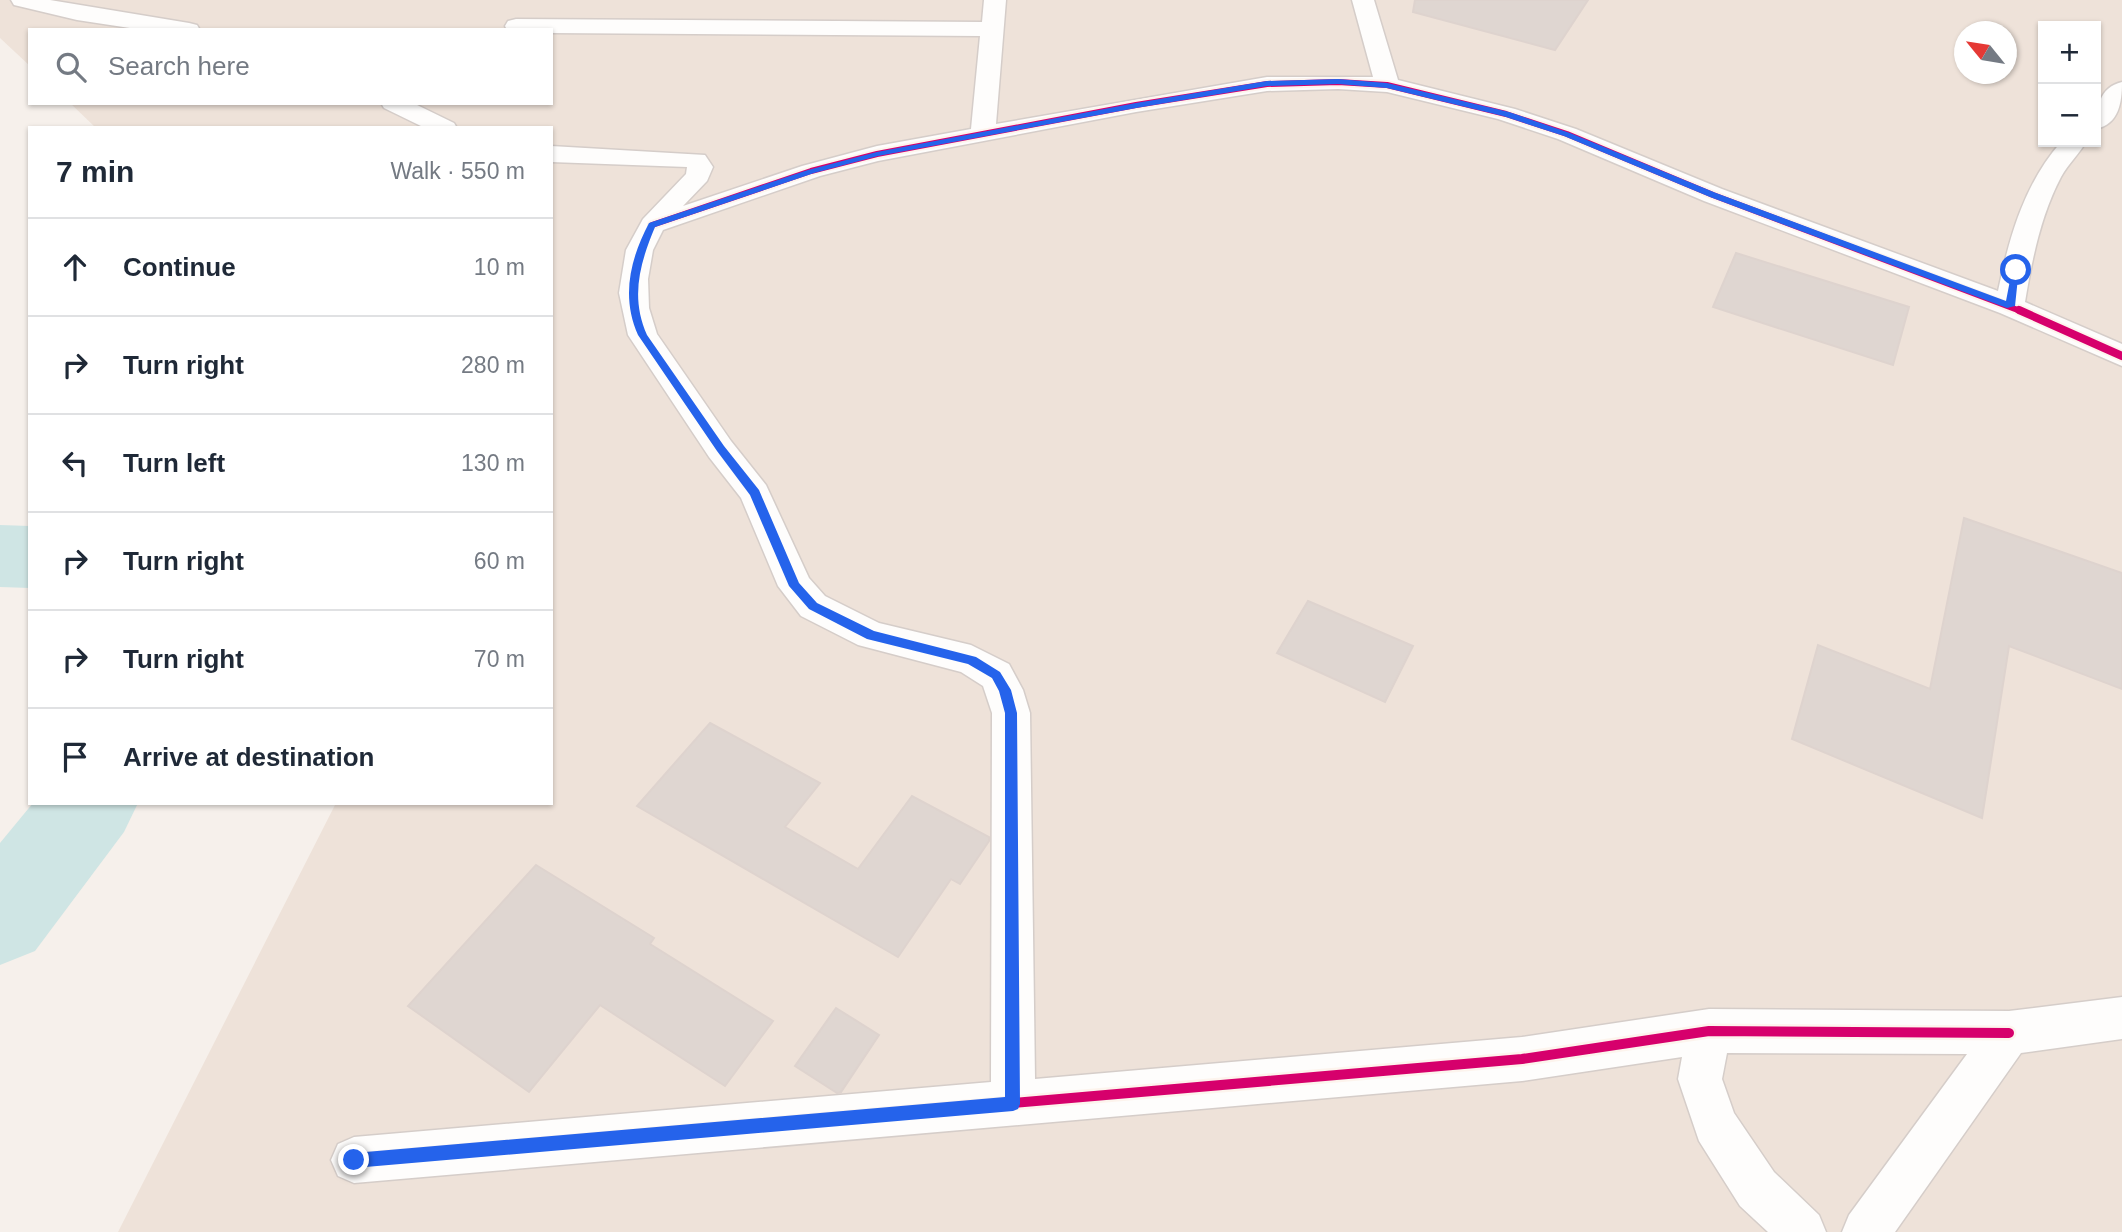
<!DOCTYPE html>
<meta charset="utf-8">
<style>
body{margin:0;font-family:Arial,sans-serif;background:#f2f2f3;color:#1f2937}
.controls{position:absolute;right:21px;top:21px;display:grid;overflow:hidden;border-radius:0px;box-shadow:0 2px 5px #0004}
.controls button{width:63px;height:63px;display:grid;place-items:center;padding:0;border:0;border-bottom:2px solid #e0e1e3;background:#fff;color:#1f2937;font:35px sans-serif}
.compass{position:absolute;left:1954px;top:21px;width:63px;height:63px;border-radius:50%;background:#fff;box-shadow:0 2px 5px #0004;rotate:300deg}
.stop{position:absolute;width:21px;height:21px;margin:-16px;border:5px solid #2563eb;border-radius:50%;background:#fff}
.stop.end{background:#2563eb;border-color:#fff;box-shadow:0 2px 7px #0008}
.list{margin:0;padding:0;list-style:none}
h2{display:flex;justify-content:space-between;align-items:center;height:91px;margin:0;padding:0 28px;font-size:30px}
h2 small{font-size:23px;font-weight:400;color:#747a83}
.list li{display:grid;grid-template-columns:46px 1fr auto;gap:21px;align-items:center;box-sizing:border-box;height:98px;padding:0 28px;border-top:2px solid #e0e1e3}
.list b{display:block;font-size:26px;white-space:nowrap}
.list em{font-size:23px;font-style:normal;color:#747a83}
.icon{flex:none;width:38px;height:38px;fill:none;stroke:currentColor;stroke-width:2;stroke-linecap:round;stroke-linejoin:round}
.map{position:relative;flex:none;width:2122px;height:1232px;overflow:hidden}
.search{position:absolute;background:#fff;box-shadow:0 2px 5px #0004;left:28px;top:28px;width:525px;height:77px;display:flex;align-items:center;gap:18px;box-sizing:border-box;padding:0 24px;border-radius:0px;color:#747a83;font-size:26px}
.panel{position:absolute;background:#fff;box-shadow:0 2px 5px #0004;left:28px;top:126px;width:525px;height:679px;border-radius:0px}
.map>svg:first-child{display:block}
.residential{fill:#eee2d9;fill-rule:evenodd}
.lines{fill:none;stroke-linecap:round;stroke-linejoin:round}
.river{fill:#cfe5e4;fill-rule:evenodd}
.building{fill:#dfd6d1;stroke:#ded3ce;stroke-width:2}
.street-casing{stroke:#d5cdc9;stroke-width:3}
.street{fill:#fefdfc;fill-rule:evenodd}
.cycleway-far2-casing{stroke:#fdf4ed;stroke-width:10}
.cycleway-far1-casing{stroke:#fdf4ed;stroke-width:12}
.cycleway-casing{stroke:#fdf4ed;stroke-width:15}
.cycleway-far2{stroke:#d6006c;stroke-width:6}
.cycleway-far1{stroke:#d6006c;stroke-width:8}
.cycleway{stroke:#d6006c;stroke-width:10}
.route{fill:#2563eb}
</style>
<div class="map">
<svg width="2122" height="1232" viewBox="0 0 2122 1232">
<rect width="100%" height="100%" fill="#f6f0eb"/>
<!-- residential -->
<path class="residential" d="M0,0H2122V1232H118L336,803H551V128H96L70,103H551V30H30V66L0,38ZM2043,26H2096V142H2043ZM1965,32H2007V74H1965Z"/>
<g class="lines">
<!-- river -->
<g class="river">
<path d="M0,525L30,526V588L0,587Z"/>
<path d="M33,803H138L124,832L35,951L0,965V843Z"/>
</g>
</g>
<!-- building -->
<g class="building">
<path d="M1415,0H1588L1555,50L1413,12Z"/>
<path d="M1736,253L1909,307L1893,365L1713,307Z"/>
<path d="M1964,518L2122,573V689L2009,646L1982,818L1792,739L1818,645L1930,689Z"/>
<path d="M1308,601L1413,646L1385,702L1277,653Z"/>
<path d="M710,723L820,783L785,827L858,869L912,796L989,837V841L960,884L951,879L898,957L637,806Z"/>
<path d="M536,865L654,938L650,944L773,1021L725,1086L600,1005L529,1092L408,1006Z"/>
<path d="M836,1008L879,1035L841,1092L837,1093L795,1066Z"/>
</g>
<g class="lines">
<!-- street casing -->
<g class="street-casing">
<g id="street">
<path d="M11,0H50L189,23L197,25L200,30H143L77,20L14,5Z"/>
<path d="M984,0H1006L996,124L1267,77H1373L1352,0H1374L1398,80L1515,109L1576,129L1722,189L1998,291C2009,238 2024,184 2061,142H2086C2079,154 2068,164 2061,177C2041,215 2032,259 2025,302L2122,344V366L2000,313L1704,201L1558,139L1498,119L1387,92L1338,89L1267,91L1136,112L878,161L820,176L663,230L653,250L648,279L649,308L657,334L731,441L766,485L809,578L825,596L879,623L971,645L1009,664L1023,690L1030,713L1035,1079L1522,1037L1709,1009L2009,1011L2122,997V1039L2021,1053L1895,1232H1842L1849,1215L1967,1054L1727,1053L1722,1079L1734,1113L1774,1172L1819,1215L1826,1232H1768L1740,1206L1699,1141L1678,1079L1682,1057L1522,1081L354,1183L338,1176L331,1160L338,1144L354,1137L991,1082L992,713L983,686L961,672L858,645L801,616L778,586L741,498L709,457L628,335L619,293L626,250L643,219L686,174L687,167L551,162V146L705,155L713,167L707,181L683,206L802,166L877,146L971,129L980,36L551,33V30H507L505,26L508,21L516,19L982,22Z"/>
<path d="M2122,82C2122,102 2119,124 2096,129C2096,109 2099,87 2122,82Z"/>
<path d="M381,103H413L454,123L457,128H425L384,108Z"/>
</g>
</g>
<!-- street -->
<use href="#street" class="street"/>
<!-- cycleway-far2 casing -->
<g class="cycleway-far2-casing">
<path id="cycleway-far2" d="M652,225L811,171L877,154L1136,105L1267,84L1338,82L1387,85L1506,114L1567,134L1713,195L2023,312"/>
</g>
<!-- cycleway-far1 casing -->
<g class="cycleway-far1-casing">
<path id="cycleway-far1" d="M2019,310L2122,356"/>
</g>
<!-- cycleway casing -->
<g class="cycleway-casing">
<path id="cycleway" d="M354,1160L1522,1059L1709,1031L2009,1033"/>
</g>
<!-- cycleway-far2 -->
<use href="#cycleway-far2" class="cycleway-far2"/>
<!-- cycleway-far1 -->
<use href="#cycleway-far1" class="cycleway-far1"/>
<!-- cycleway -->
<use href="#cycleway" class="cycleway"/>
</g>
<!-- route -->
<path class="route" d="M1338,79L1387,83L1509,112L1570,133L1716,193L2006,301L2012,270L2019,268L2015,306L2007,308L1710,197L1564,136L1503,116L1387,88L1338,84L1267,86L1136,108L878,156L814,173L655,227C640,263 630,297 647,335L724,446L759,490L799,583L817,603L874,631L976,657L1000,672L1011,690L1017,713L1020,1104L1018,1109L1013,1111L354,1168L349,1165L347,1160L349,1155L354,1153L1005,1097V713L999,691L992,678L968,664L867,639L809,609L789,586L750,495L717,451L638,335C621,297 630,259 649,223L808,170L877,152L1136,103L1267,81Z"/>
</svg>
<div class="controls">
<button>+</button>
<button>−</button>
</div>
<svg class="compass" viewBox="-18 -18 36 36"><path d="M0-13l5 13h-10z" fill="#e53935"/><path d="M0 13l5-13h-10z" fill="#747a83"/></svg>
<div class="stop" style="left:2016px;top:270px"></div>
<div class="stop end" style="left:354px;top:1160px"></div>
<div class="search"><svg class="icon" aria-label="search" viewBox="0 0 24 24"><circle cx="10" cy="10" r="6"/><path d="M15 15l6 6"/></svg>Search here</div>
<section class="panel">
<h2>7 min<small>Walk · 550 m</small></h2>
<ul class="list">
<li><svg class="icon" aria-label="ahead" viewBox="0 0 24 24"><path d="M12 20V5M6 11l6-6 6 6"/></svg><div><b>Continue</b></div><em>10 m</em></li>
<li><svg class="icon" aria-label="right" viewBox="0 0 24 24"><path d="M7 20v-9h11M14 6l5 5-5 5"/></svg><div><b>Turn right</b></div><em>280 m</em></li>
<li><svg class="icon" aria-label="left" viewBox="0 0 24 24"><path d="M17 20v-9H6M10 6l-5 5 5 5"/></svg><div><b>Turn left</b></div><em>130 m</em></li>
<li><svg class="icon" aria-label="right" viewBox="0 0 24 24"><path d="M7 20v-9h11M14 6l5 5-5 5"/></svg><div><b>Turn right</b></div><em>60 m</em></li>
<li><svg class="icon" aria-label="right" viewBox="0 0 24 24"><path d="M7 20v-9h11M14 6l5 5-5 5"/></svg><div><b>Turn right</b></div><em>70 m</em></li>
<li><svg class="icon" aria-label="arrive" viewBox="0 0 24 24"><path d="M6 21V4h12l-3 4 3 4H6"/></svg><div><b>Arrive at destination</b></div></li>
</ul>
</section>
</div>
